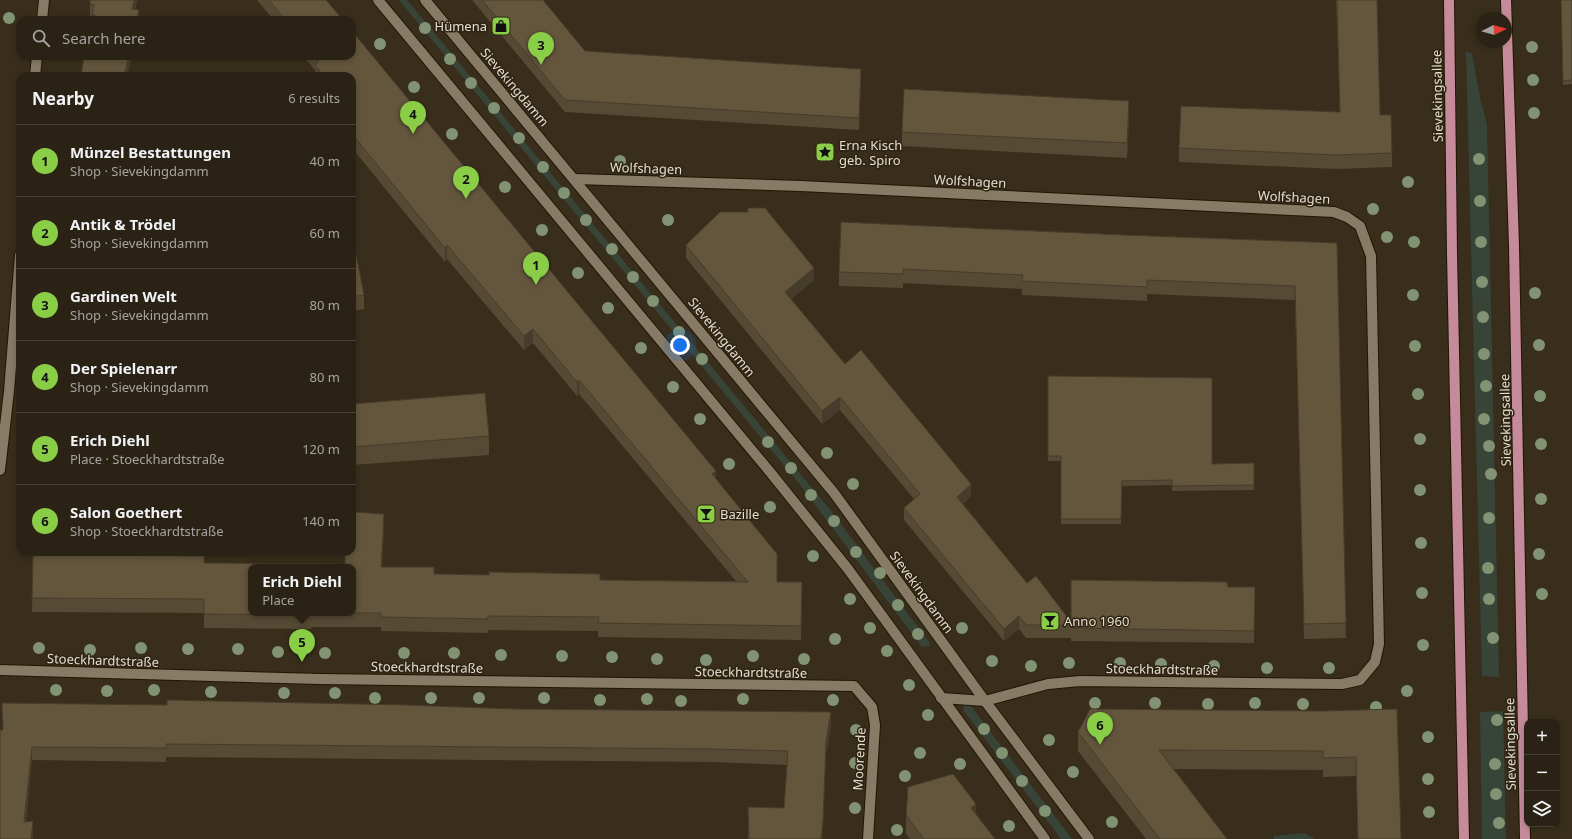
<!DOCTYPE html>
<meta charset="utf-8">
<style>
body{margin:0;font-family:"Noto Sans",sans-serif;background:#362f22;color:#f1f3f6}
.controls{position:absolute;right:12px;bottom:12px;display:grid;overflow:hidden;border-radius:8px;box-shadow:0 2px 6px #0003}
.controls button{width:36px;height:36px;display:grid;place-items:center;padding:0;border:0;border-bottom:1px solid #463f34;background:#2a2214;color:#f1f3f6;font:20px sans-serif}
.compass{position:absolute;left:1476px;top:12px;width:36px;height:36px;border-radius:50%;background:#2a2214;box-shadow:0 2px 6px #0003;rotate:85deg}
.you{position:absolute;left:680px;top:345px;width:14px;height:14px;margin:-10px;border:3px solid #fff;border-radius:50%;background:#1a73e8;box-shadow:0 0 0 6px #1a73e833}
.badge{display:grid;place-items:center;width:26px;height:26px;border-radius:50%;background:#8ace47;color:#111;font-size:13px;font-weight:700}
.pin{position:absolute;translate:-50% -33px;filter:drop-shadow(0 1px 2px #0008)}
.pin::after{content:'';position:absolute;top:21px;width:14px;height:12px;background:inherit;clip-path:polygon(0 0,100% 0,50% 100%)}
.popup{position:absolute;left:248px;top:564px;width:108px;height:52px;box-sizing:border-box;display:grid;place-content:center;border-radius:8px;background:#2a2214;filter:drop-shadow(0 1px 3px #0005);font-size:13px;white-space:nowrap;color:#a5a4a0}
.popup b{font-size:15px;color:#f1f3f6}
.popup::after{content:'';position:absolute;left:50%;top:100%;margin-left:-8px;border:8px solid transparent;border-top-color:#2a2214}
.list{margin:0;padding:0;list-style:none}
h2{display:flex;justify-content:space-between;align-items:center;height:52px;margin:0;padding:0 16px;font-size:17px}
h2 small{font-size:13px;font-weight:400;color:#a5a4a0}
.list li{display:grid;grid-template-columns:26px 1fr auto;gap:12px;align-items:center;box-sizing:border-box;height:72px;padding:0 16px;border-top:1px solid #463f34}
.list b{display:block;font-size:15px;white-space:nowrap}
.list p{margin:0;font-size:13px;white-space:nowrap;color:#a5a4a0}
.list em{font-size:13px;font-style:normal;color:#a5a4a0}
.icon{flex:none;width:22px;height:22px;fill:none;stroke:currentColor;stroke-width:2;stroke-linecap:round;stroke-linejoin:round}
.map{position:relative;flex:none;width:1572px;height:839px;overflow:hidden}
.search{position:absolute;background:#2a2214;box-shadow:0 2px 6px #0003;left:16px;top:16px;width:340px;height:44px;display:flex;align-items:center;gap:10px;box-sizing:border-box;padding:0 14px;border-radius:12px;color:#a5a4a0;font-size:15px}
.panel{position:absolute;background:#2a2214;box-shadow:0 2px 6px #0003;left:16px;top:72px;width:340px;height:484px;border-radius:12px}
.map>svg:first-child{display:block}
.green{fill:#384438}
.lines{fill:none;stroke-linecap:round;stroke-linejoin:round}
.minor-casing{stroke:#1f1604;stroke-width:12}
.tertiary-casing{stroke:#1f1604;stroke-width:12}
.primary-casing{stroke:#1f1604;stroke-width:12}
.minor{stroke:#877b65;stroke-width:10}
.tertiary{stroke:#877b65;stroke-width:10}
.primary{stroke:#c58b9a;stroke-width:10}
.tree{fill:#819373}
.wall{fill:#564a34}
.shaded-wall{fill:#463c2b}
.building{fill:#64563d;stroke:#463c2b;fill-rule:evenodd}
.labels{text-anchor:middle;stroke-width:3;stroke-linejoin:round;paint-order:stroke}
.poi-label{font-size:13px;fill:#e4ddd2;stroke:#2e2411;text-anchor:start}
.street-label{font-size:13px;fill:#e4ddd2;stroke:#2e2411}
</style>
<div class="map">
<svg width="1572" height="839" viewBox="0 0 1572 839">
<rect width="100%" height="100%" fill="#382e1b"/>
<!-- green -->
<g class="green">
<path d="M399,0H407L832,512L929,642L930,646L922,647L801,486Z"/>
<path d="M1466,51L1472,54L1481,102L1487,124L1499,677L1482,676Z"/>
<path d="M967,703L970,705L1072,839H1061L964,711L963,706Z"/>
<path d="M1503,711L1506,839H1482L1480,712Z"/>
<path d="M1304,833L1314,839H1274V836Z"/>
</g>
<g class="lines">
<!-- minor casing -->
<g class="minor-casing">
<g id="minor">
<path d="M42,20L44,0"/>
<path d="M35,76L37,56"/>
<path d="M575,179L801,186L1334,212L1347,217L1360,226L1371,256L1379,644L1375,662L1360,680L1342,684L1080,681L1048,684L985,701L941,698"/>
<path d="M0,470L9,391L20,255"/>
<path d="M0,670L320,679L854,686L872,707L875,725L868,839"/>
</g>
</g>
<!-- tertiary casing -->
<g class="tertiary-casing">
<g id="tertiary">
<path d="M378,0L770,472L848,569L1045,839"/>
<path d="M425,0L834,493L985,701L1089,839"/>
</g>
</g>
<!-- primary casing -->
<g class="primary-casing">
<g id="primary">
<path d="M1449,0L1452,254L1464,839"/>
<path d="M1506,0L1514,246L1525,839"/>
</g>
</g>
<!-- minor -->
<use href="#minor" class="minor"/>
<!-- tertiary -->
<use href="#tertiary" class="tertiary"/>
<!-- primary -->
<use href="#primary" class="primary"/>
</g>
<!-- trees -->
<g class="tree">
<circle cx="9" cy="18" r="6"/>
<circle cx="425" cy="28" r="6"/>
<circle cx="380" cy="44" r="6"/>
<circle cx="1532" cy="47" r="6"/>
<circle cx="450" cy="59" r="6"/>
<circle cx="1533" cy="80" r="6"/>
<circle cx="471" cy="83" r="6"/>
<circle cx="414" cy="87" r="6"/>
<circle cx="494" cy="108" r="6"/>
<circle cx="1534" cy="113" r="6"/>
<circle cx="452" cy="134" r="6"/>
<circle cx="519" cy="138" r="6"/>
<circle cx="1479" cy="159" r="6"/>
<circle cx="620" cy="161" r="6"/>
<circle cx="543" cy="167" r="6"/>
<circle cx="1408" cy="182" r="6"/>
<circle cx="505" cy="187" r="6"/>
<circle cx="564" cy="193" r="6"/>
<circle cx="1480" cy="201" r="6"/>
<circle cx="1373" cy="209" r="6"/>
<circle cx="586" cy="220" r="6"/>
<circle cx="668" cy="220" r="6"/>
<circle cx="542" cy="230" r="6"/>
<circle cx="1387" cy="237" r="6"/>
<circle cx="1414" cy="242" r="6"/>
<circle cx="1481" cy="242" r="6"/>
<circle cx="612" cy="249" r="6"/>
<circle cx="578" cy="273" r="6"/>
<circle cx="633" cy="277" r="6"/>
<circle cx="1482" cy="282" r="6"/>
<circle cx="1535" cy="293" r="6"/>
<circle cx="1413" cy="295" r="6"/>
<circle cx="653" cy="301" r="6"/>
<circle cx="608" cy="308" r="6"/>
<circle cx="1483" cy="317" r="6"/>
<circle cx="679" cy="332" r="6"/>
<circle cx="1539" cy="345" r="6"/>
<circle cx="1415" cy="346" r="6"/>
<circle cx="641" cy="348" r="6"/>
<circle cx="1484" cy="354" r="6"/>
<circle cx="702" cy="359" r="6"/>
<circle cx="1486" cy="386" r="6"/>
<circle cx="673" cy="387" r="6"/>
<circle cx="1418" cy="394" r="6"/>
<circle cx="1540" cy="396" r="6"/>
<circle cx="700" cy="419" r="6"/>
<circle cx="1484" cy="419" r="6"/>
<circle cx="1420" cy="439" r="6"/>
<circle cx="768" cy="442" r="6"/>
<circle cx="1541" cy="444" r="6"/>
<circle cx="1489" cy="446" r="6"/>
<circle cx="827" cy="453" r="6"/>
<circle cx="729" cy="464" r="6"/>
<circle cx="791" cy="468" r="6"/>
<circle cx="1491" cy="474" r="6"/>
<circle cx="853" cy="484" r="6"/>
<circle cx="1420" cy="490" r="6"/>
<circle cx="811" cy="495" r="6"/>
<circle cx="1541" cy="499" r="6"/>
<circle cx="770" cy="507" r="6"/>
<circle cx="1489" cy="518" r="6"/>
<circle cx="834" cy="521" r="6"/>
<circle cx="1421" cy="543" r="6"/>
<circle cx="856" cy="552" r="6"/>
<circle cx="1539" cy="554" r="6"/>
<circle cx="813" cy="556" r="6"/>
<circle cx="1488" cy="568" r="6"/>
<circle cx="880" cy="573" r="6"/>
<circle cx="1422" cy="593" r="6"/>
<circle cx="1542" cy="594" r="6"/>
<circle cx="850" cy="599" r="6"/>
<circle cx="1489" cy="599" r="6"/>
<circle cx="898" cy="605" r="6"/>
<circle cx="870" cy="628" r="6"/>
<circle cx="962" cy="628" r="6"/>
<circle cx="918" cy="634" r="6"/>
<circle cx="1493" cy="638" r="6"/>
<circle cx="835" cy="639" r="6"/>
<circle cx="1423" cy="645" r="6"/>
<circle cx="39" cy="648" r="6"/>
<circle cx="141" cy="648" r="6"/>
<circle cx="188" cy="649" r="6"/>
<circle cx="238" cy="649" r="6"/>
<circle cx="90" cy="650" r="6"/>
<circle cx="887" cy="651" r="6"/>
<circle cx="278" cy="652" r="6"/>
<circle cx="325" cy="653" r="6"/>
<circle cx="404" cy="653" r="6"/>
<circle cx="454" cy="653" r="6"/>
<circle cx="501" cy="655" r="6"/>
<circle cx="562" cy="656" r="6"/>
<circle cx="753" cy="656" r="6"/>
<circle cx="612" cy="657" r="6"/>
<circle cx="657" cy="659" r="6"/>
<circle cx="804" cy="659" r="6"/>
<circle cx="706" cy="660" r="6"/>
<circle cx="992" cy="661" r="6"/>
<circle cx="1069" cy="663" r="6"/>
<circle cx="1120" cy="663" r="6"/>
<circle cx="1161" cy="664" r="6"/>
<circle cx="1031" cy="666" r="6"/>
<circle cx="1214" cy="666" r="6"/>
<circle cx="1267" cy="668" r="6"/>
<circle cx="1329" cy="668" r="6"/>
<circle cx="909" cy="685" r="6"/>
<circle cx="56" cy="690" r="6"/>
<circle cx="154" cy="690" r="6"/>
<circle cx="107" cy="691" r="6"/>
<circle cx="1407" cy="691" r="6"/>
<circle cx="211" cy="692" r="6"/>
<circle cx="284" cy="693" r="6"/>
<circle cx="335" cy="693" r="6"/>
<circle cx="375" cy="698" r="6"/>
<circle cx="431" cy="698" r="6"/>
<circle cx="479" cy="698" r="6"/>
<circle cx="544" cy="698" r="6"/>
<circle cx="647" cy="699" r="6"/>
<circle cx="743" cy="699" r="6"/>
<circle cx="600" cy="700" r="6"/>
<circle cx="833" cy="700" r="6"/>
<circle cx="681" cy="701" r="6"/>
<circle cx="1095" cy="703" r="6"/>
<circle cx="1155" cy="703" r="6"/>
<circle cx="1255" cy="703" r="6"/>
<circle cx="1208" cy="704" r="6"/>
<circle cx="1303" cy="704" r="6"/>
<circle cx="1376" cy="707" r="6"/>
<circle cx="928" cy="715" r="6"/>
<circle cx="1497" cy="720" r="6"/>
<circle cx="984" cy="729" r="6"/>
<circle cx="856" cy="730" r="6"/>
<circle cx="1428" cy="737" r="6"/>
<circle cx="1049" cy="740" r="6"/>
<circle cx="920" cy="753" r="6"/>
<circle cx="1002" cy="753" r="6"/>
<circle cx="855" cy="763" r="6"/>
<circle cx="960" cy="764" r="6"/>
<circle cx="1495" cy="764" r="6"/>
<circle cx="1073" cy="772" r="6"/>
<circle cx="905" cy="776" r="6"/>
<circle cx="1428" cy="779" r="6"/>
<circle cx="1022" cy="781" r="6"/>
<circle cx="1496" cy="794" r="6"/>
<circle cx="855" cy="808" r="6"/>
<circle cx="1045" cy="811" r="6"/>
<circle cx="1429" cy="812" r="6"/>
<circle cx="1112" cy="822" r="6"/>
<circle cx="1499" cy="823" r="6"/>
<circle cx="1009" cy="826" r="6"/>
<circle cx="897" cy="830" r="6"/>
</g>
<!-- wall -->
<g class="wall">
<path d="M90,0H137L135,10L139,20H92V18H90Z"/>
<path d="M257,0H326L343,20H274Z"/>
<path d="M472,0H543L585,51L861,82L859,130L565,112Z"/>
<path d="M1336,0H1377L1380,115L1392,153V167L1336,169L1179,162V148L1340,112Z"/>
<path d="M1561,0H1572V84L1563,85Z"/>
<path d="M132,56L127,76H81Z"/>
<path d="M303,56H352L716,479L777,582H802L801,640L598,637V631L488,630V633L381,631V627H311V629L204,628V613L32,612L33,555H36V552H67V555L204,563L345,564L384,528L382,567L434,574L600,580L736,581L579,394L577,396L533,343L524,350L447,259L445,262L352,148V76H315V70Z"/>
<path d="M1129,115L1127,158L902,146V132Z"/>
<path d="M1124,235L1337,243L1346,638L1304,639L1295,300L1147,294V301L1022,295V289L903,283V288L839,286V272Z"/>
<path d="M686,245L814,280L791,299L845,364L971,496L963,504L1027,583L1071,622L1228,587H1255L1254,643L1071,641V638H1026L1019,629L1004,641L904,520V508L914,499L840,410L822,424L686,258Z"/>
<path d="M352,254L364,295V309L352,311Z"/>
<path d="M1048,376L1212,464L1254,463V490L1172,491V485L1122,486L1121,524H1061V461H1048Z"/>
<path d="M352,404L489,436V455L352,465Z"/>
<path d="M1397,709L1401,839H1358L1356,776L1323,777V770L1174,769L1227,839H1146L1078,751V732L1323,711Z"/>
<path d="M831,726L826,754L822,839H748V807L784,808L787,765L711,762L166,757V762L32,760L26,822L33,835L0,839L2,730Z"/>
<path d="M976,814L995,839H910L906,834V815Z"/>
</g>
<!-- shaded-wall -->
<g class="shaded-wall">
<path d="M134,0H137L133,20L132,9Z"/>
<path d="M139,10V20H137Z"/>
<path d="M129,56H132L127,76H124Z"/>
<path d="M861,69V82L859,130V118Z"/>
<path d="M1129,101V115L1127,158V143Z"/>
<path d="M447,245V259L445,262V248Z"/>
<path d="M814,268V280L785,304V292Z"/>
<path d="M533,329V343L524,350V336Z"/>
<path d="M579,380V394L577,396V382Z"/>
<path d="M840,397V410L822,424V411Z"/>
<path d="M716,471V485L712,474Z"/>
<path d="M971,484V496L957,509V497Z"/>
<path d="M384,514V528L381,581V567Z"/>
<path d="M1019,616V629L1004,641V629Z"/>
<path d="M831,712V726L826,754L823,834L822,839H821L826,741Z"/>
<path d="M32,747V760L24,835V822Z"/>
<path d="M976,804V822L971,808Z"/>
<path d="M33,821V839H31Z"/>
</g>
<!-- building -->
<g class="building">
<path d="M90,0H134L132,9L139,10L137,20H95V15H92L94,5L90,4Z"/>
<path d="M269,0H326L343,20H285Z"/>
<path d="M482,0H543L585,51L861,69L859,118L565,100Z"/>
<path d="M1337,0H1377L1380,115H1391L1392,153L1336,155L1179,148L1181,106L1340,112Z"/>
<path d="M1561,0H1572V80L1563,81Z"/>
<path d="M352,31L716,471L712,474L777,554V582H802L801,626L598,623L599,617L488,616V619L381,617V613H311V615L204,614V599L32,598L33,555H37L36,552H67V555L204,556V563L345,564V552H352V512L384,514L381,567H434V574L489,575V572L600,574V580L748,582L579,380L577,382L533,329L524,336L447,245L445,248L352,134V76H324L315,65L319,61L315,56H352ZM251,567H353V613H251Z"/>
<path d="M84,56H129L124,76L117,74V76H81Z"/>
<path d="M904,89L1129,101L1127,143L902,132Z"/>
<path d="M748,208H765L814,268L785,292L845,364L861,350L971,484L957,497L1027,583L1036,576L1071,622V580L1227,582L1228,587H1255L1254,631L1071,628V625H1026L1019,616L1004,629L904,508L920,494L840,397L822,411L686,245L720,212H748Z"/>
<path d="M841,222L1124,235L1337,243L1346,623L1304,624L1295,286L1147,280V287L1022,281L1023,275L903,269V274L839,272Z"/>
<path d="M356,253L364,295L352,297V254Z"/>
<path d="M1048,376L1212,378V464L1254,463V485L1172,486V480L1122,481L1121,519H1061V456H1048Z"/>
<path d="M485,393L489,436L352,447V404Z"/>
<path d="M167,700L406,705L515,709L831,712L826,741L823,821L821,839H749L748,807L784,808L788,751L711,749L166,744V748L32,747L24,822L33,821L31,839H0V730H3L2,703L167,705Z"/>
<path d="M1090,709L1323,711L1397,709L1401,839H1358L1356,757L1323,758V751L1159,750L1227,839H1160L1078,732Z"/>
<path d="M953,774L976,804L971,808L995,839H924L906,815L908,787Z"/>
</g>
<!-- icons -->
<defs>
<g id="shop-square" transform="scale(1)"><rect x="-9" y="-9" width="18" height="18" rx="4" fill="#8ace47" stroke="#2e2411"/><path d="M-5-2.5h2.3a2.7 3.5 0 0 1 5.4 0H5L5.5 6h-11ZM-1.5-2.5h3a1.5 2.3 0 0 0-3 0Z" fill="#111"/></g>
<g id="sight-square" transform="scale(1)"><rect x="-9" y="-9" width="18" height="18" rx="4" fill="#8ace47" stroke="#2e2411"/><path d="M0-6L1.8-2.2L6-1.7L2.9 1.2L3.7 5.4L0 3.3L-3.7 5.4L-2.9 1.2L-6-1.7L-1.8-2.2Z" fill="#111"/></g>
<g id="bar-square" transform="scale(1)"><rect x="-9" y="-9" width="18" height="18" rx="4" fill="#8ace47" stroke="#2e2411"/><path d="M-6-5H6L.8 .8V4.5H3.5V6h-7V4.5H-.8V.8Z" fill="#111"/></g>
</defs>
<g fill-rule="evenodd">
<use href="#shop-square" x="501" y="26"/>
<use href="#sight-square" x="825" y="152"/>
<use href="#bar-square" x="706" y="514"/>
<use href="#bar-square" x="1050" y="621"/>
</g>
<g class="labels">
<!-- poi labels -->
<g class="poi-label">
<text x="487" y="31" text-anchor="end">Hümena</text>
<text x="839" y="150">Erna Kisch<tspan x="839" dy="15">geb. Spiro</tspan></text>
<text x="720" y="519">Bazille</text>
<text x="1064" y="626">Anno 1960</text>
</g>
<!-- street labels -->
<g class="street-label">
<text transform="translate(515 87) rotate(50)" y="5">Sievekingdamm</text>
<text transform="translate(1437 96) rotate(-91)" y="5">Sievekingsallee</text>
<text transform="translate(646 168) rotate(2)" y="5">Wolfshagen</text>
<text transform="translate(970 181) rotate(3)" y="5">Wolfshagen</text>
<text transform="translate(1294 197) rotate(3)" y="5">Wolfshagen</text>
<text transform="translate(722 337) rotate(51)" y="5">Sievekingdamm</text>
<text transform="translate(1505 420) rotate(-91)" y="5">Sievekingsallee</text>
<text transform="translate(922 592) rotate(54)" y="5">Sievekingdamm</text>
<text transform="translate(103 660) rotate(2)" y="5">Stoeckhardtstraße</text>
<text transform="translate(427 667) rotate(1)" y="5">Stoeckhardtstraße</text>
<text transform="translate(1162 669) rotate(1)" y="5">Stoeckhardtstraße</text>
<text transform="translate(751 672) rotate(1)" y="5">Stoeckhardtstraße</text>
<text transform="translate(1510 744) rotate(-91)" y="5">Sievekingsallee</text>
<text transform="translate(859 759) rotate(-87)" y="5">Moorende</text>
</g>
</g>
</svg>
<div class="controls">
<button>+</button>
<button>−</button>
<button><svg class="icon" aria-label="layers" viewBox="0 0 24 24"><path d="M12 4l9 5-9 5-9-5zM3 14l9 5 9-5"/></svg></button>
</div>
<svg class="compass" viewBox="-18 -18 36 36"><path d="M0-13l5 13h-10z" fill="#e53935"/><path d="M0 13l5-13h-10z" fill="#a5a4a0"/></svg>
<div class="you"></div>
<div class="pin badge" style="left:536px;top:285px">1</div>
<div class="pin badge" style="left:466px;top:199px">2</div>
<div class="pin badge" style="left:541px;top:65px">3</div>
<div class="pin badge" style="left:413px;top:134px">4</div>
<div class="pin badge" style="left:302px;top:662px">5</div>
<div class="popup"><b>Erich Diehl</b>Place</div>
<div class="pin badge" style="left:1100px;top:745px">6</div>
<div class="search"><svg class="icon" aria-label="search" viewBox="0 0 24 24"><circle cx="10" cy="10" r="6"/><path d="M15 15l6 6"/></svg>Search here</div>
<section class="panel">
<h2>Nearby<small>6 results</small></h2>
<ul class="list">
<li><span class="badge">1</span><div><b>Münzel Bestattungen</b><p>Shop · Sievekingdamm</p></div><em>40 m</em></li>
<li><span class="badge">2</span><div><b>Antik &amp; Trödel</b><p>Shop · Sievekingdamm</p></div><em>60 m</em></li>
<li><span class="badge">3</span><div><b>Gardinen Welt</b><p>Shop · Sievekingdamm</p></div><em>80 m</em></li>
<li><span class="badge">4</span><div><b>Der Spielenarr</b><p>Shop · Sievekingdamm</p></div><em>80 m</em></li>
<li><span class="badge">5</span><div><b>Erich Diehl</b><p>Place · Stoeckhardtstraße</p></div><em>120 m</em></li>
<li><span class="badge">6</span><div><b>Salon Goethert</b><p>Shop · Stoeckhardtstraße</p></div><em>140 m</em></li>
</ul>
</section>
</div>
